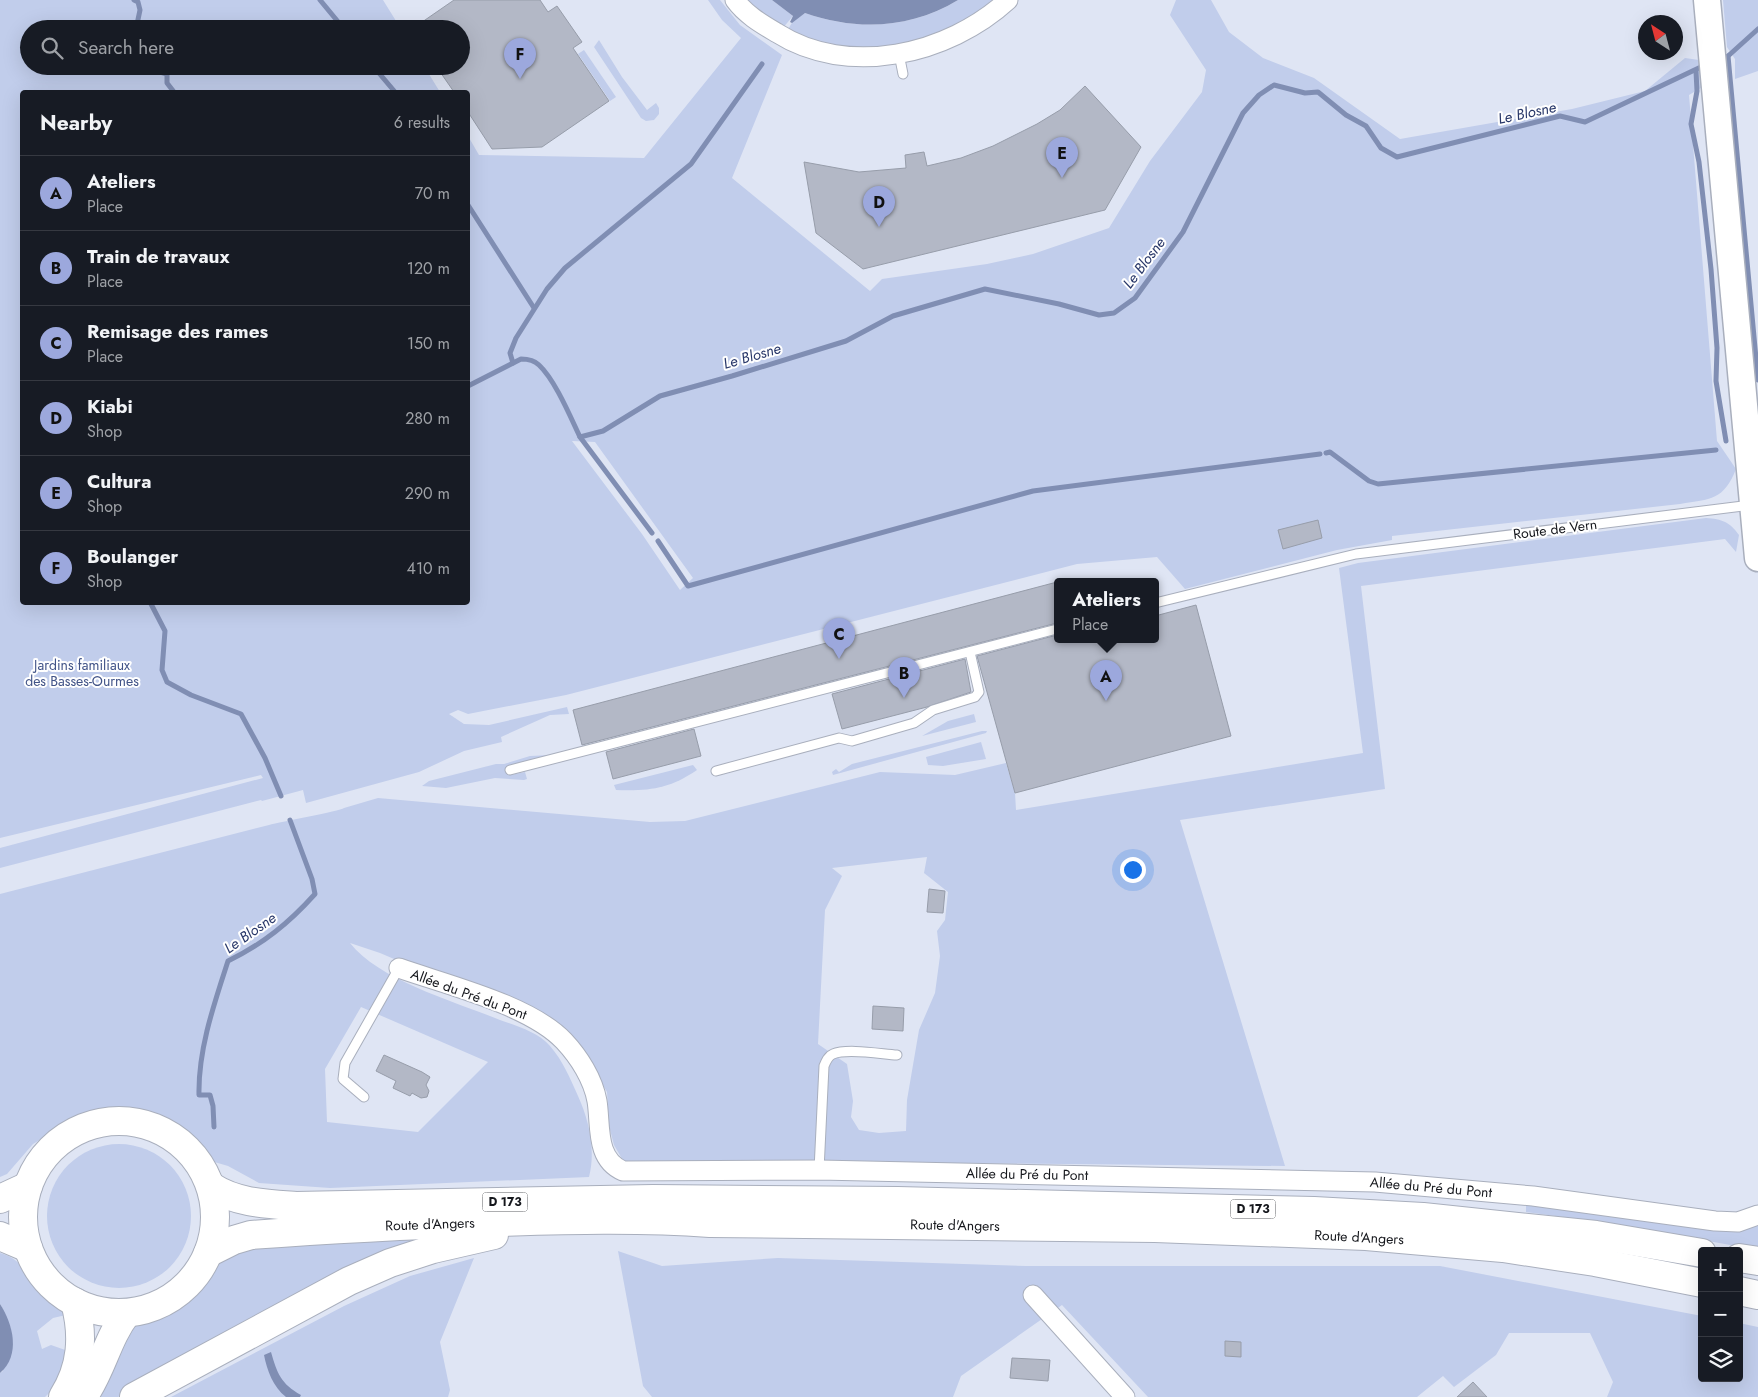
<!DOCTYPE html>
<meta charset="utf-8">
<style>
body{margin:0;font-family:Jost,sans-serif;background:#20242c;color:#f1f3f6}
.controls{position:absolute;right:15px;bottom:15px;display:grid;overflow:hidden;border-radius:5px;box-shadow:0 5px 20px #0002}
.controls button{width:45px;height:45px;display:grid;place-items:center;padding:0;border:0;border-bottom:1px solid #363941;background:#171b24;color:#f1f3f6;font:25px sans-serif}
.compass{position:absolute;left:1638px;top:15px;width:45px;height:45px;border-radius:50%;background:#171b24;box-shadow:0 5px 20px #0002;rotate:324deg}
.you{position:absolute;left:1132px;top:869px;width:18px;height:18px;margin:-12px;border:4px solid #fff;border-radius:50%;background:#1a73e8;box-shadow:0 0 0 8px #1a73e833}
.badge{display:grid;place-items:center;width:32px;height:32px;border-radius:50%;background:#9ca8dd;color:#111;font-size:16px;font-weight:700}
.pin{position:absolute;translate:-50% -41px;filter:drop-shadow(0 1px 2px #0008)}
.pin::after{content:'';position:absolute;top:26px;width:18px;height:15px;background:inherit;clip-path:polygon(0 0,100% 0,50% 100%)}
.popup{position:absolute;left:1054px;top:578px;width:105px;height:65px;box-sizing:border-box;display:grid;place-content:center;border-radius:5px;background:#171b24;filter:drop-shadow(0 1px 4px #0005);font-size:16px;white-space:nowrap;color:#9ea1a6}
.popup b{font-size:19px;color:#f1f3f6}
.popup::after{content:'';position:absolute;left:50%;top:100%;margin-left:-10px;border:10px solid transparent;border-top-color:#171b24}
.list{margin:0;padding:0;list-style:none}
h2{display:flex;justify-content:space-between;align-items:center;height:65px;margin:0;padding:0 20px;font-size:21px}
h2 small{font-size:16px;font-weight:400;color:#9ea1a6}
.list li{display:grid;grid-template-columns:32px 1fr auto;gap:15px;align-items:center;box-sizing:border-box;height:75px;padding:0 20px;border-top:1px solid #363941}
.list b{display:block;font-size:19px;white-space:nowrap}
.list p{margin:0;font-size:16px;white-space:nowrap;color:#9ea1a6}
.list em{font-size:16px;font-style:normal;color:#9ea1a6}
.icon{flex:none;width:28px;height:28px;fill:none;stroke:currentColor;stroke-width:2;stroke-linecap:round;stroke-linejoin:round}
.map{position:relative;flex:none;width:1758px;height:1397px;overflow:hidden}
.search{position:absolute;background:#171b24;box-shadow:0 5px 20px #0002;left:20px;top:20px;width:450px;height:55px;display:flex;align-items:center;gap:12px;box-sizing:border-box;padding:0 18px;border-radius:28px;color:#9ea1a6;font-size:19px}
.panel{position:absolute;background:#171b24;box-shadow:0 5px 20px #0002;left:20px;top:90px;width:450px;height:515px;border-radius:5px}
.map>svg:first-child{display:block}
.green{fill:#c1cdeb;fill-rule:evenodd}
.water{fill:#808eb3}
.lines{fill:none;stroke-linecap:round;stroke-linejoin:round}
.stream{stroke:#808eb3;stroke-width:5}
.building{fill:#b3b8c6;stroke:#979daa}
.lane-casing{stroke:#a9afbd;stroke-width:11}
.street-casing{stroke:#a9afbd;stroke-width:21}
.secondary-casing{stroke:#a9afbd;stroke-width:29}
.highway-casing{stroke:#a9afbd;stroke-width:30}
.lane{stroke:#fff;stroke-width:9}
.street{stroke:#fff;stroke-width:19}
.secondary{stroke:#fff;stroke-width:26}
.highway{stroke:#fff;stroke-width:28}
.labels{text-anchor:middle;stroke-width:4;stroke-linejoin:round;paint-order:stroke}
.shield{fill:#fff;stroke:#5b5d60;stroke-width:1}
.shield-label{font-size:12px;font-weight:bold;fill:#15171c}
.street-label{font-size:14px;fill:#15171c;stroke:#fff}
.park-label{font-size:14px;fill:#415387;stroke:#fff}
.water-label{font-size:15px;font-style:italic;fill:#283769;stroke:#fff}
</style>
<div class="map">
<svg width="1758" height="1397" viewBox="0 0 1758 1397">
<rect width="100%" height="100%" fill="#dfe5f4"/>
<!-- green -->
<g class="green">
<path d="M0,0H383L401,29H29V66H424L440,92H22V602H468V136L479,155L644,158L741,38L722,20L708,0H720L740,25L782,55L732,178L870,291L882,279L987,264L1033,254L1109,228L1150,161L1202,92L1206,70L1170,15L1176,0H1211L1229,32L1263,58L1314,78L1400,139L1572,109L1645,91L1685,58L1699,60L1704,86L1689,95L1717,441L1736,469C1724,500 1711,499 1680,504L1392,536V540L1337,550L1185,589L1157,557L1077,564L566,695L468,714L458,710L449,714L464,724L489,725L567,707L569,714L550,715L501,737L502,742L464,751L419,772L306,803L303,790L262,801L261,800L0,868V848L263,778L261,775L0,838ZM572,441L595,442L693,578L680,590L642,534Z"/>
<path d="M743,0H772L793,16L782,29Z"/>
<path d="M958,0H998L952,30L901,46L848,48L817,42L787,31L793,21L805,13C856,31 911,29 958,0Z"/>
<path d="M1723,0H1758V71L1735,79V59L1727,47Z"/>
<path d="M599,40L622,77L647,110L656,103L659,108V114L654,120L646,121L641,118L594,47Z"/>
<path d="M584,50L616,97L610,101L578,54Z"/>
<path d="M1706,518C1722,519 1730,522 1739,535L1736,552L1725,539L1361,586L1385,789L1180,820L1285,1166L946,1163L625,1164L614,1145L609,1126L607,1092L588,1061L561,1030L380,953L350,943C380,981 454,1001 500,1020C517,1026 538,1032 550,1046C563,1061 570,1078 578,1096C589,1120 596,1150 589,1177L330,1188L259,1183L228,1166L211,1161L186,1135L164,1120L131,1110L91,1114L61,1127L33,1144L7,1174L0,1177V894L269,825C280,822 340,811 344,808L378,798L650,822L685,821L880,772L955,775L1006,763L1015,793L1016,810L1363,753L1339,568L1358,563ZM927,857L924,873L948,892L945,920L937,931L940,956L935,993L919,1030L907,1100L906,1131L879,1133L859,1130L851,1117L853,1101L847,1064L818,1044L825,910L842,876L832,868ZM361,1007L488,1062L418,1132L327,1122L325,1069Z"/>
<path d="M974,714L976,722L922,736L948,721Z"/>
<path d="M982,731H987L986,733L833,775L832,772L836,769L839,772L852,764Z"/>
<path d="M981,742L986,759L943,766L928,765L926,757Z"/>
<path d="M551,755L553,757L509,767L511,775L525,772L527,779L524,780L495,778L446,788L422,786L429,781L496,764H504L530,756Z"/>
<path d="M693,765L697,770C669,789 650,791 616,790L614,785Z"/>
<circle cx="119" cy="1216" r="72"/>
<path d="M1526,1203L1758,1222V1250L1608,1223L1526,1212Z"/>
<path d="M431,1235L252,1325L118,1397H97L122,1343L134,1326L172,1310L187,1300L225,1258L253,1247Z"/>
<path d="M618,1251L662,1266L778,1258L1026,1266H1440L1702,1316V1378H1739V1323L1758,1327V1397H1607L1613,1382L1590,1333H1509L1496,1355L1454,1387L1443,1376L1417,1397H1148L1062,1305L961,1376L953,1397H652L643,1386Z"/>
<path d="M0,1253C19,1258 24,1270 35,1284C44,1295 56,1305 66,1315L53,1318L37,1331L42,1349L51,1345L68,1351L57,1385L45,1397H0V1373L3,1371V1309L0,1304Z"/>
<path d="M474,1258L440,1342L450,1390L448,1397H171L344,1306L410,1276Z"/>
</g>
<!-- water -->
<g class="water">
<path d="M772,0H958C910,29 857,31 805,13L792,23L790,22L793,16Z"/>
<path d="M0,1304C13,1324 21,1355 0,1373Z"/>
<path d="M271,1352C277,1373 281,1384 301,1395L300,1397H286C273,1387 267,1370 264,1355Z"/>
</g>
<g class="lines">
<!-- stream -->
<g class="stream">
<path d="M134,0L138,2L140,10L136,29"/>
<path d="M320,0L344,29"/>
<path d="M1728,56L1758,380"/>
<path d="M1727,57L1758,29"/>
<path d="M159,66L160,72L167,74V83L174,92"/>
<path d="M373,66L395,92"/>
<path d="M1696,71L1697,91L1691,124L1699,162L1711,269L1717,348L1716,381L1726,441"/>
<path d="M468,205L534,308"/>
<path d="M513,363L510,353L516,338L547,289L565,268L691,164L762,64"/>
<path d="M468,386L521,359C527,359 534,360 539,365C555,380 570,416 580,437L603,431L660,396L732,376L846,341L893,316L985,289L1059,304L1099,315L1114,313L1135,298L1183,232L1243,113L1259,95L1274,85L1305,93L1318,92L1346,115L1366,126L1381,148L1397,157L1560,116L1585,122L1703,66"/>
<path d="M580,437L652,533"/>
<path d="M1326,453L1330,452L1369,481L1378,484L1716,450"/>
<path d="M658,541L688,586L1033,491L1320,454"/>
<path d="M150,602L165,631L162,670L167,682L191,695L241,714L265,758L281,796"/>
<path d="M214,1127L213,1106L210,1095H199C198,1050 214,1004 228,961C263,944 289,923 315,894L312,879L290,820"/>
</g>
</g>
<!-- building -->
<g class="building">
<path d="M454,0H540L548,12L557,6L582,42L573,48L609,101L542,147L492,149L468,112V92H454L436,66H461V29H412Z"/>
<path d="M1085,86L1141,147L1105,210L863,269L816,233L804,162L859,172L906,168L905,155L924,152L927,166L961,158L993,146L1037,124L1060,110Z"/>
<path d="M1318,520L1322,538L1283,549L1278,530Z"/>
<path d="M1057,582V623L582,745L573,710Z"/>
<path d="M1196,605L1231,736L1015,793L977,656L1057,635V640H1155V616Z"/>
<path d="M965,659L971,692L927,707L842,729L832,694Z"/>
<path d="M694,729L701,756L613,779L606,752Z"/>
<path d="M929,889L945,891L943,913L927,912Z"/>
<path d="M873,1006L904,1008L903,1031L872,1029Z"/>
<path d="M384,1055L422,1072L430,1077L426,1085L429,1091L427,1097L421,1098L412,1093L410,1096L393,1088L396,1081L376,1071Z"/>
<path d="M1225,1341L1241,1342V1357L1225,1356Z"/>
<path d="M1012,1358L1050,1360L1048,1381L1010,1378Z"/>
<path d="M1473,1382L1487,1397H1457Z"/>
</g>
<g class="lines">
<!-- lane casing -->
<g class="lane-casing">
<g id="lane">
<path d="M899,54L903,74"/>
<path d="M1155,603L1356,554L1751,505"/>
<path d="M510,770L1057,629"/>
<path d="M716,771L839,738L852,741L914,723L933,710L975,697L979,692L970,652"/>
<path d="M364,1097L343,1079L345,1063L399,968"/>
<path d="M819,1170L824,1066C826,1061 828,1056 833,1054C847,1048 881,1054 897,1055"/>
</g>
</g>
<!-- street casing -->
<g class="street-casing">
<g id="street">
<path d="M735,0C746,15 762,24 777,33C848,78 948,55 1008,0"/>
<path d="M399,968C447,985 530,1005 564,1041C579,1057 593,1079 597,1101C601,1125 595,1159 623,1171L819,1170L1375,1182L1533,1196L1715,1221L1738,1222L1758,1215"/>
<path d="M1033,1295L1125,1397"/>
</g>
</g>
<!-- secondary casing -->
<g class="secondary-casing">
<path id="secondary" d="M1707,0L1758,558"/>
</g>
<!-- highway casing -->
<g class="highway-casing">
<g id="highway">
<circle cx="119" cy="1217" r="96"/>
<path d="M212,1187C236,1203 268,1204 296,1206L653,1199L898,1201L1314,1211L1423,1217L1596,1235L1702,1253"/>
<path d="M0,1199L28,1186"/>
<path d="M0,1236L28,1248"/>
<path d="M208,1253L234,1240L251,1235C333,1229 415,1225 497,1222C568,1220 639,1218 710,1223L1155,1228L1366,1236L1503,1248L1595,1262L1702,1283"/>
<path d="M1739,1258L1758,1261"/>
<path d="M1739,1291L1758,1295"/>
<path d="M63,1397C82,1367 84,1336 75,1302"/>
<path d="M83,1397C102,1371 107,1338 127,1313"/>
<path d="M134,1397L349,1281L390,1263L433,1249L494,1235"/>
</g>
</g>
<!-- lane -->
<use href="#lane" class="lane"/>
<!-- street -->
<use href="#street" class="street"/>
<!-- secondary -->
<use href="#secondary" class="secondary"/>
<!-- highway -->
<use href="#highway" class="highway"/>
</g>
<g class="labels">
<!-- shield labels -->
<g class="shield">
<rect x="482.5" y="1192.5" width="45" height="19" rx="4"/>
<rect x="1230.5" y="1199.5" width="45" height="19" rx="4"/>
</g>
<g class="shield-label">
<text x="505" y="1206">D 173</text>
<text x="1253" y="1213">D 173</text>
</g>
<!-- street labels -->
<g class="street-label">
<text transform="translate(1555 529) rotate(-7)" y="5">Route de Vern</text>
<text transform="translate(469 994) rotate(20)" y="5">Allée du Pré du Pont</text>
<text transform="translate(1027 1174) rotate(1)" y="5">Allée du Pré du Pont</text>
<text transform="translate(1431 1187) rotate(5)" y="5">Allée du Pré du Pont</text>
<text transform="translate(430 1224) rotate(-2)" y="5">Route d'Angers</text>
<text transform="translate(955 1225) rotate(1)" y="5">Route d'Angers</text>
<text transform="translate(1359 1237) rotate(3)" y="5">Route d'Angers</text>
</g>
<!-- park labels -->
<g class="park-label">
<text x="82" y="670">Jardins familiaux<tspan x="82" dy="16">des Basses-Ourmes</tspan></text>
</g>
<!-- water labels -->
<g class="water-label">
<text transform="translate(1527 113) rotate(-12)" y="5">Le Blosne</text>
<text transform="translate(1144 263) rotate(-53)" y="5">Le Blosne</text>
<text transform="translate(752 356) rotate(-16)" y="5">Le Blosne</text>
<text transform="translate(250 933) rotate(-35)" y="5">Le Blosne</text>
</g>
</g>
</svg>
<div class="controls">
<button>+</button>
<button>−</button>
<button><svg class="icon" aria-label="layers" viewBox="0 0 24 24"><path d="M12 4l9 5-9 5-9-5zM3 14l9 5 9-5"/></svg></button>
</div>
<svg class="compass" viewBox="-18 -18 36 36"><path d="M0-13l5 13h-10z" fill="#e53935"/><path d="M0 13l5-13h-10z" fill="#9ea1a6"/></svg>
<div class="you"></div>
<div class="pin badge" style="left:1106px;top:701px">A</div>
<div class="popup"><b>Ateliers</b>Place</div>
<div class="pin badge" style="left:904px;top:698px">B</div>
<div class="pin badge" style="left:839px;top:659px">C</div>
<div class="pin badge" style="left:879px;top:227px">D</div>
<div class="pin badge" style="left:1062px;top:178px">E</div>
<div class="pin badge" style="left:520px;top:79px">F</div>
<div class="search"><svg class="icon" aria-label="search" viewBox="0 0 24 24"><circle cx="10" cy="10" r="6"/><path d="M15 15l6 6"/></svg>Search here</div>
<section class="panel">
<h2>Nearby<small>6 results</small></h2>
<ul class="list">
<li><span class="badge">A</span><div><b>Ateliers</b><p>Place</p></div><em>70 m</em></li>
<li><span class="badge">B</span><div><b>Train de travaux</b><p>Place</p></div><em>120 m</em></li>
<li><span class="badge">C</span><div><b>Remisage des rames</b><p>Place</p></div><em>150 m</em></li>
<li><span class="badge">D</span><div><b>Kiabi</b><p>Shop</p></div><em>280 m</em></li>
<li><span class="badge">E</span><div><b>Cultura</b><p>Shop</p></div><em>290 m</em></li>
<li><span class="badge">F</span><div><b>Boulanger</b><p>Shop</p></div><em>410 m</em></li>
</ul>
</section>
</div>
